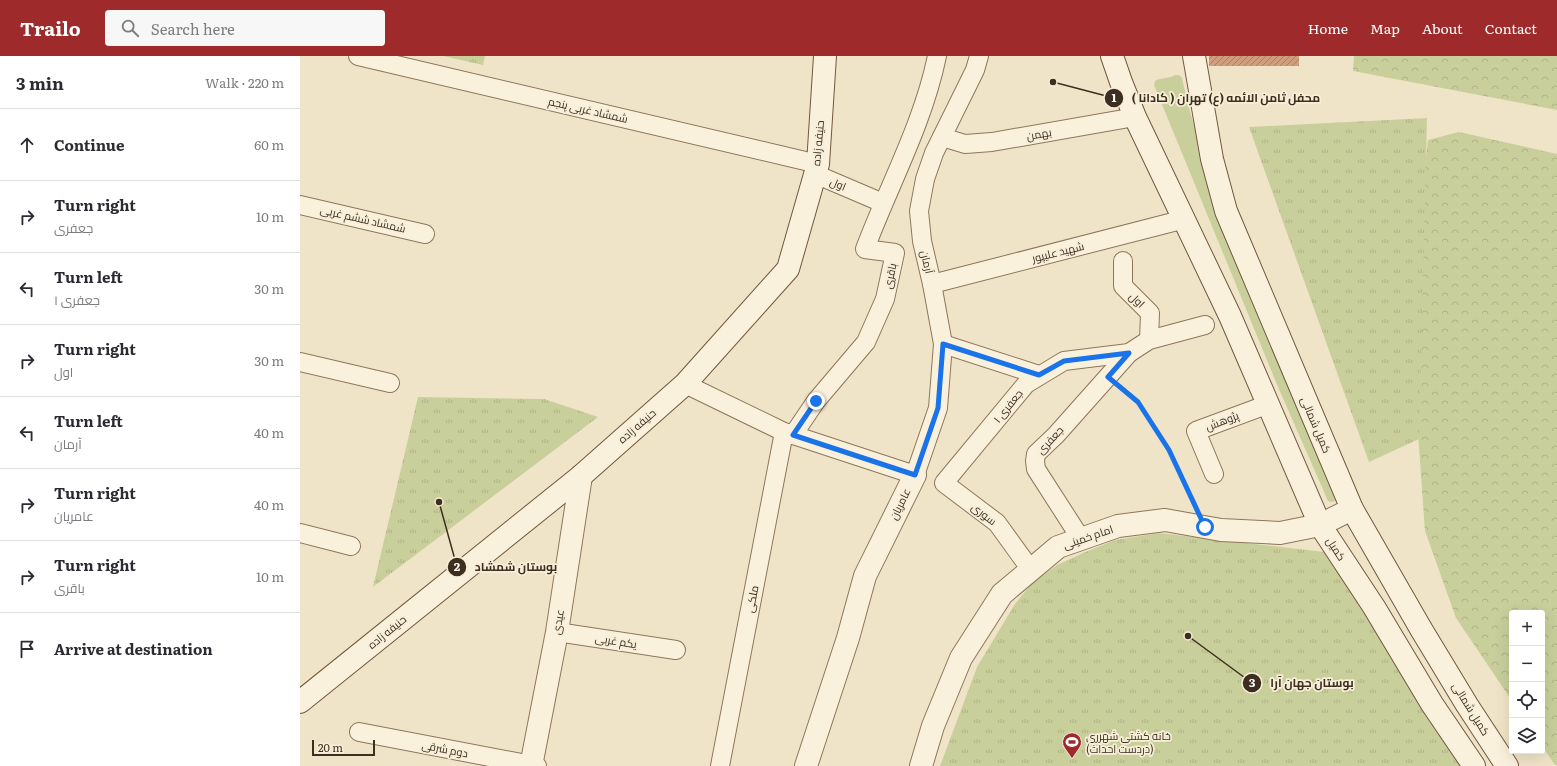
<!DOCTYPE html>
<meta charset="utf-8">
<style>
body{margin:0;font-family:Literata,Cairo,serif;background:#f7f7f7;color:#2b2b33}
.controls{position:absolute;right:12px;bottom:12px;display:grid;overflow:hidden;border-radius:4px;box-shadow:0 4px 16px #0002}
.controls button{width:36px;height:36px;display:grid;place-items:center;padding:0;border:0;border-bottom:1px solid #e1e1e2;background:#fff;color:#2b2b33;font:20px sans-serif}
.scale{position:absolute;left:12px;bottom:10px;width:63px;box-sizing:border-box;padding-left:4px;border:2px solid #3d2e20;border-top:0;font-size:11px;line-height:14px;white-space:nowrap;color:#3d2e20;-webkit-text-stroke:3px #f7eed8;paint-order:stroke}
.stop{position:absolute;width:12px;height:12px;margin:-9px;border:3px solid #1a73e8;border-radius:50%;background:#fff}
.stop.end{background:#1a73e8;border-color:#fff;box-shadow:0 1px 4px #0008}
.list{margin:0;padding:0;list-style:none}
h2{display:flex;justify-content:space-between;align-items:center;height:52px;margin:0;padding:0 16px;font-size:17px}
h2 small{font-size:13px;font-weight:400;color:#7c7c81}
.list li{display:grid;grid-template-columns:26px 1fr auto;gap:12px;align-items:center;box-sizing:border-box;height:72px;padding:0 16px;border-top:1px solid #e1e1e2}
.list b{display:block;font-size:15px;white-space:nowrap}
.list p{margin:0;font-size:13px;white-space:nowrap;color:#7c7c81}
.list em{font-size:13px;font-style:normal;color:#7c7c81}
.icon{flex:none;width:22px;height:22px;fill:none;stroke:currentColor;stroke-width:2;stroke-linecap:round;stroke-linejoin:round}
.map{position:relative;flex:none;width:1257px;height:710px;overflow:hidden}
header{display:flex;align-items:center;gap:24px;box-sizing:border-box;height:56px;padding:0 20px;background:#9e2a2b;color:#fff}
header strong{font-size:19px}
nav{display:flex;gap:22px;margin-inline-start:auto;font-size:14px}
.search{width:280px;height:36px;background:#f7f7f7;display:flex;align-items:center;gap:10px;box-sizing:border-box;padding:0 14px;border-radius:4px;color:#7c7c81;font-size:15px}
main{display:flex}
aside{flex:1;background:#fff}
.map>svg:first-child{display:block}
.green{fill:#c9cf9b}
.forest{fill:url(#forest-crowns)}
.park{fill:url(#park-tufts)}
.building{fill:url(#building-hatch)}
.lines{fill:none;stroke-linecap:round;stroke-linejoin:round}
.minor-casing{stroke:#8d765c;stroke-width:20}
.tertiary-casing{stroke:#8d765c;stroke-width:24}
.secondary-casing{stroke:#6f573f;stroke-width:24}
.path{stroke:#8d765c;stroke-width:2.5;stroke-dasharray:3 2;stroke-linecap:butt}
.minor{stroke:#faf1dc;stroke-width:18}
.tertiary{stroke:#faf1dc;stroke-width:22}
.secondary{stroke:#faf1dc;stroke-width:22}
.route{stroke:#1a73e8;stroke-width:5}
.labels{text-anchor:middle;stroke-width:3.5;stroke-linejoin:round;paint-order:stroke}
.street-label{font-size:11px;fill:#3d2e20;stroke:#f7eed8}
.poi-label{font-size:11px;fill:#3d2e20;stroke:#f7eed8;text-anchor:start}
.leader{fill:none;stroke:#3d2e20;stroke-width:1.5}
.callout-dot{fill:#3d2e20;stroke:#f7eed8;stroke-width:1.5}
.mark-label{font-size:12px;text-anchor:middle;font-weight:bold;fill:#fff}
.callout-label{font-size:12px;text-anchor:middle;font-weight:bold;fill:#3d2e20;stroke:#f7eed8;stroke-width:3.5;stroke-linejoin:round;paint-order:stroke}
</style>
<header>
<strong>Trailo</strong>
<div class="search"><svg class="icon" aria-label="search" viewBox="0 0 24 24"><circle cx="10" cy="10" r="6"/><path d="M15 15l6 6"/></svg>Search here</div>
<nav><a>Home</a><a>Map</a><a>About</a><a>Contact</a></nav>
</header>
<main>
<aside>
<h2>3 min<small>Walk · 220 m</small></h2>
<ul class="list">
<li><svg class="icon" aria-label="ahead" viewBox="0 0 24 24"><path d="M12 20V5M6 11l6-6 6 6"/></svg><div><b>Continue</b></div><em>60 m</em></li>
<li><svg class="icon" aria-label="right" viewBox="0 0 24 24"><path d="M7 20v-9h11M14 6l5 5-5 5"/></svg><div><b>Turn right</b><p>جعفری</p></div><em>10 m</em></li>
<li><svg class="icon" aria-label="left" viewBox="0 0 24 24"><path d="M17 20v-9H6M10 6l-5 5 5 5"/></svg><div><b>Turn left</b><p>جعفری ۱</p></div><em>30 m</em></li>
<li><svg class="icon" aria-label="right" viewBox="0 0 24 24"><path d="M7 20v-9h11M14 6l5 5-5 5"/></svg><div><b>Turn right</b><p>اول</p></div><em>30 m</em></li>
<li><svg class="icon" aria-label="left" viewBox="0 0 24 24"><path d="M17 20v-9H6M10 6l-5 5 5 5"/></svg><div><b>Turn left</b><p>آرمان</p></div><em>40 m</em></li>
<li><svg class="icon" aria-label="right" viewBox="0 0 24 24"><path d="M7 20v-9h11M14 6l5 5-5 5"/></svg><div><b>Turn right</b><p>عامریان</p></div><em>40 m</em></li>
<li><svg class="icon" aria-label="right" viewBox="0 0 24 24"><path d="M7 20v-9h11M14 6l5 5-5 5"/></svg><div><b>Turn right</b><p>باقری</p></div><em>10 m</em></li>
<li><svg class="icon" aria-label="arrive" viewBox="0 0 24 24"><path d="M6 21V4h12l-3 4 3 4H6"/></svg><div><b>Arrive at destination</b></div></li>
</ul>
</aside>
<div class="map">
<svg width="1257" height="710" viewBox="0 0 1257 710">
<defs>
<pattern id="forest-crowns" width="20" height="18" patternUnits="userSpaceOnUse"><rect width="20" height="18" fill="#c9cf9b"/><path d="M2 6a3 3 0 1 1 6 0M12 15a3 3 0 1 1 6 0" fill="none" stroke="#aeb285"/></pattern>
<pattern id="park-tufts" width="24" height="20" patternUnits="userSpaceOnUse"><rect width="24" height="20" fill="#c9cf9b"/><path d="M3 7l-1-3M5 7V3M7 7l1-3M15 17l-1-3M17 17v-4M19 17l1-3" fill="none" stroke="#aeb285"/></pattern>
<pattern id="building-hatch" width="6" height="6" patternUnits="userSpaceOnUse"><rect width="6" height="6" fill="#cf9f7d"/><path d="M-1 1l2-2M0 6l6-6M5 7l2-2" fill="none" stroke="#a98266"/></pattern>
</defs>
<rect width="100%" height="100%" fill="#f0e4c8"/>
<!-- green -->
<path class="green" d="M875,19H879L882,22L888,49L903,100L1037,445L1032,446L1028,445L978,331L854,29L855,25C861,21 869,23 875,19Z"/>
<!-- forest -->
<g class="forest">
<path d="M1054,0H1257V54L1053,15Z"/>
<path d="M1159,76L1257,98V709H1255L1242,690V557H1212V645L1156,562L1125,475L1109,251L1128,84Z"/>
</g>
<!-- park -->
<g class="park">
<path d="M143,0H185L183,9Z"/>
<path d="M1127,62L1119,383L1069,406L949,71Z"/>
<path d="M118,341L244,343L298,361L73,531Z"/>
<path d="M859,477L1025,496L1166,710H640L677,611L715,548L732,527L757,509L783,497L815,484Z"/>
</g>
<!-- building -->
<rect class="building" x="909" y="0" width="90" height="10"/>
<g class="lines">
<!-- minor casing -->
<g class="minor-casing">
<g id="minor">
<path d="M58,0L518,108"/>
<path d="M642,81L665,88L692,86L835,61"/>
<path d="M515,118L583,147"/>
<path d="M0,149L125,178"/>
<path d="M823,205V230L850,257L849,284"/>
<path d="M632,228L885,163"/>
<path d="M643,288L739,319"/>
<path d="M0,306L90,327"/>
<path d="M385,328L484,376L615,419L638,352L643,288L632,228L622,185L619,155L625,123L634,97L675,14L679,0"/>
<path d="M493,379L516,345L566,286L585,243L595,197L565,193C589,129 623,68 637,0"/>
<path d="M914,418L896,375L969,348"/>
<path d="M0,477L51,490"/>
<path d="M781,483L736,413L735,405L736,398L756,379L829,297"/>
<path d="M731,514L697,467L644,427L726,328L764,305L829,297L849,284L905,269"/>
<path d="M257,576L376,594"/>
<path d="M59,676L237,710"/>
<path d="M420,710L484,376"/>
</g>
</g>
<!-- tertiary casing -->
<g class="tertiary-casing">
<g id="tertiary">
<path d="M231,710L257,576L281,420"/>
<path d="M506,710L548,582L565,520L615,419"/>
<path d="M621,710L633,670L661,602L702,538L758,491L818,470L865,464L921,474L980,477L1020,469L1052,453"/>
</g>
</g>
<!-- secondary casing -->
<g class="secondary-casing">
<g id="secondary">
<path d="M812,0L821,26L835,61L930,260L1020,469L1074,551L1132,648L1174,710"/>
<path d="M894,0L912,103L926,155L1052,453L1121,573L1167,649L1207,710"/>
<path d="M0,646L281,420L385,328L488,213L518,108L525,0"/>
</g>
</g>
<!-- path -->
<path class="path" d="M822,332L838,346L869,395L894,448"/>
<!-- minor -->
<use href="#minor" class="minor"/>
<!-- tertiary -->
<use href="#tertiary" class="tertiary"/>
<!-- secondary -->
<use href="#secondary" class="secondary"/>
</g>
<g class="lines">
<!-- route -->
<path class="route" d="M516,345L493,379L615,419L638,352L643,288L739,319L764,305L829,297L808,321L838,346L869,394L905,471"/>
</g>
<!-- icons -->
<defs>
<g id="stadium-pin" transform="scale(1)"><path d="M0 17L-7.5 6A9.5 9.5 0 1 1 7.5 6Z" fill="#9e2a2b" stroke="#f7eed8"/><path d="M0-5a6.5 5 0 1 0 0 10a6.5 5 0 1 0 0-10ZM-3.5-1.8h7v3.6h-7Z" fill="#fff"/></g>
</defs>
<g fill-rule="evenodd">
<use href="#stadium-pin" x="772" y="686"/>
</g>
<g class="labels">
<!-- street labels -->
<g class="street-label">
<text transform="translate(288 54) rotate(13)" y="4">شمشاد غربی پنجم</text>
<text transform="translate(739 78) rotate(-10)" y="4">بهمن</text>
<text transform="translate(518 87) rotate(-85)" y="4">حنیفه زاده</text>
<text transform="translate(538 128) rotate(23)" y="4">اول</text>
<text transform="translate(63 163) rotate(13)" y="4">شمشاد ششم غربی</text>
<text transform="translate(758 196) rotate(-14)" y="4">شهید علیپور</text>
<text transform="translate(627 206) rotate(77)" y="4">آرمان</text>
<text transform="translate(590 220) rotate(-78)" y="4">باقری</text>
<text transform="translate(837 244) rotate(44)" y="4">اول</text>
<text transform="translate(708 350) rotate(-51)" y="4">جعفری ۱</text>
<text transform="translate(922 365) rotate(-21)" y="4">پژوهش</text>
<text transform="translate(1016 369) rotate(67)" y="4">کمیل شمالی</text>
<text transform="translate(337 370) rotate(-41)" y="4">حنیفه زاده</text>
<text transform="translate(750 384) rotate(-47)" y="4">جعفری</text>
<text transform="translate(600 448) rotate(-64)" y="4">عامریان</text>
<text transform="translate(684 458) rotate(38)" y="4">سوری</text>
<text transform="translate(788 481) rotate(-19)" y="4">امام خمینی</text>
<text transform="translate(1036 493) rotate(57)" y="4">کمیل</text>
<text transform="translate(452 543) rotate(-79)" y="4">ملکی</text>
<text transform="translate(258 566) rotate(-81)" y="4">عیدی</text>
<text transform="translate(87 576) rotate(-39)" y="4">حنیفه زاده</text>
<text transform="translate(316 585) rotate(9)" y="4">یکم غربی</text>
<text transform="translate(1171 653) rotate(58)" y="4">کمیل شمالی</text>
<text transform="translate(145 693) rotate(11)" y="4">دوم شرقی</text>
</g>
<!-- poi labels -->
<g class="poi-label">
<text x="786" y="684">خانه کشتی شهرری<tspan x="786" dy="13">(دردست احداث)</tspan></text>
</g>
</g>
<!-- callouts -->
<path class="leader" d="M753 26L814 42M139 446L157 511M888 580L952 627"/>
<g class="callout-dot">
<circle cx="753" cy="26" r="4"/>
<circle cx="139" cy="446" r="4"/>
<circle cx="888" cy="580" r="4"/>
<circle cx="814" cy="42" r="10"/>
<circle cx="157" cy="511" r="10"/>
<circle cx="952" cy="627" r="10"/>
</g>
<g class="mark-label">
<text x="814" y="46">1</text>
<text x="157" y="515">2</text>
<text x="952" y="631">3</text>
</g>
<g class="callout-label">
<text x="926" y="46">محفل ثامن الائمه (ع) تهران ( کادانا )</text>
<text x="216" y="515">بوستان شمشاد</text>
<text x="1012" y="631">بوستان جهان آرا</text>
</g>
</svg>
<div class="controls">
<button>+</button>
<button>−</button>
<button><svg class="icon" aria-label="locate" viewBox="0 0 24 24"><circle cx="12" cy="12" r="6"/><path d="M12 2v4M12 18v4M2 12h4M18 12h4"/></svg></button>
<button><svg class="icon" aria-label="layers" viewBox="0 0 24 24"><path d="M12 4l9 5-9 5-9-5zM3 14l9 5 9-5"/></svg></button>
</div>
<div class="scale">20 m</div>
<div class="stop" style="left:905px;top:471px"></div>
<div class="stop end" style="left:516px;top:345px"></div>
</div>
</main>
